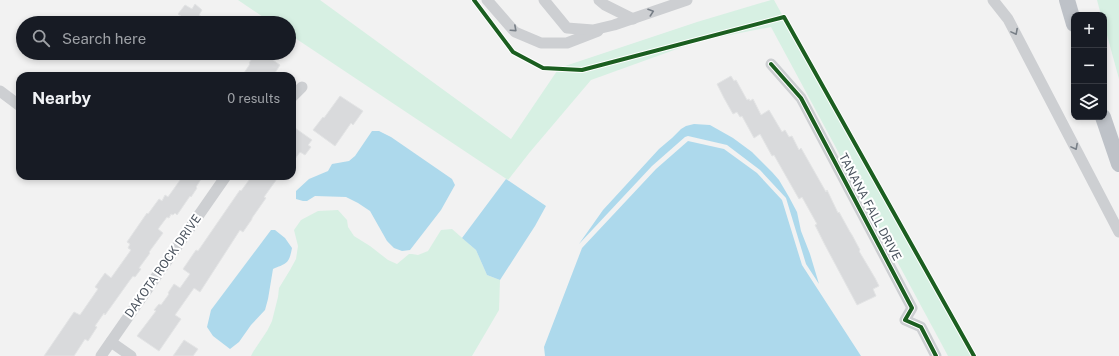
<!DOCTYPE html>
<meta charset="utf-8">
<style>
body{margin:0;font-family:"Public Sans",sans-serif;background:#242831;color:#f1f3f6}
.controls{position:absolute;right:12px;top:12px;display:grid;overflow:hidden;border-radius:8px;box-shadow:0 2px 6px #0003}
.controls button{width:36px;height:36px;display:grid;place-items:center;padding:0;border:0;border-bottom:1px solid #363941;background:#171b24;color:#f1f3f6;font:20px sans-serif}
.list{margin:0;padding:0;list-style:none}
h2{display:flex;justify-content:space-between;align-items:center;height:52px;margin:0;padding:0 16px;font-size:17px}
h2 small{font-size:13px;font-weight:400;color:#9ea1a6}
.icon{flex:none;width:22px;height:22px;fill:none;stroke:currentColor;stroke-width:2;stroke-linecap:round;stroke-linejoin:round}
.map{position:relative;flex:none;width:1119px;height:356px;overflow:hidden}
.search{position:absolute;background:#171b24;box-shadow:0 2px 6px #0003;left:16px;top:16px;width:280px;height:44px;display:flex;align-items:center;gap:10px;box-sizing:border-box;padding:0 14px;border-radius:22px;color:#9ea1a6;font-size:15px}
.panel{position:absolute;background:#171b24;box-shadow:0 2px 6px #0003;left:16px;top:72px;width:280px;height:108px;border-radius:12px}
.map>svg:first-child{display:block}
.green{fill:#d7f0e3}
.water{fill:#add9ec}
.building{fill:#d9dadc;stroke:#e3e4e5}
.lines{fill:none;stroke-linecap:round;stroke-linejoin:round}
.minor{stroke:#cdcfd2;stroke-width:11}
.highway{stroke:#bec2c8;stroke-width:16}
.cycleway-casing{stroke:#fff;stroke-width:6}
.cycleway{stroke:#1b5e20;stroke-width:4}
.oneway{stroke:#777e86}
.labels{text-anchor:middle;stroke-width:4;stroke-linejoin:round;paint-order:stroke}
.street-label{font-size:12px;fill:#49525d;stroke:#fff}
</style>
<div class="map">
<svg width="1119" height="356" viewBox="0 0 1119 356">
<rect width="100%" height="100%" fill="#f2f2f2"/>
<!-- green -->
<g class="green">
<path d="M238,0H320L511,139L559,68L697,22L771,0H774L971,356H948L771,27L699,41L591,80L530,152L508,180L289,34V23H272Z"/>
<path d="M1097,0H1119V79L1104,24V15H1101Z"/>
<path d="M338,210L347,220L348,227L354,236L370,246L388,260L397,264L409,254H412L418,255L428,251L441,230L452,229L476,250L487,275L500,280L499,310L472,356H251L253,352L267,331L272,321L278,297L279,288L290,270L296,259L298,246L294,230L301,220L318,211Z"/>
</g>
<!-- water -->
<g class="water">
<path d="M694,124L710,125L733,138L752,152L772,172L779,180L789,197L797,212L801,231L810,254L819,284L806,264L786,198L760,170L727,145L688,136L685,137L652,166L579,244L603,210L659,149L672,138L681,129L686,126Z"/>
<path d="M372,131H379L391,137L452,179L455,185L441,210L410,250L402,251L394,248L387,241L370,211L358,203L346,197L315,196L307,201H303L296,199V191L309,179L328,171L332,164L349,161L355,156Z"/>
<path d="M688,141L724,149L757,173L782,200L802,265L861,356H545L544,347L582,248L656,169Z"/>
<path d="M506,179L546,206L535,226L500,280L487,275L476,250L462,238Z"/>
<path d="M271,230H275L285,238L292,248C289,264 287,263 273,269L268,299L265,310L251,325L239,342L230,349L213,336L207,327L211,310Z"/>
</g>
<!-- building -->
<g class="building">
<path d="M195,4L202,10L199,15L211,23H191L178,14L185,5L192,9Z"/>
<path d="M256,53H263L280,65L273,76H242L250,64L249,63Z"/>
<path d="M731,76L734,81L736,80L747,100L749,99L750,101L753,99L761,115L769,110L782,132L785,130L789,137L792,136L799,150L801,148L826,192L827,190L838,213L839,212L850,232L852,235L860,250L859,251L875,278L879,286L873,289L876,296L857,305L825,245L815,225L817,224L802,197L799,199L774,155L772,156L760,134L754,138L742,116L740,117L737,112L733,114L724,98L717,84Z"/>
<path d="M340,96L363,111L353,125L351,123L335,146L313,130L323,117L324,118Z"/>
<path d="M295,128L312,140L308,145L311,147L305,155L300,152L292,163V132Z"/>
<path d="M183,176H203L196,187L197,188L191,197L190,196L177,215L175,213L173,215L171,214L169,218L167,217L158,229L163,233L149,252L150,253L139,268L141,269L135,277L133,276L130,280L105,315L104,313L95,326L97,327L88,341L85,339L74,356H44L74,312L80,315L98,289L95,287L105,273L111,278L131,250L128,248L130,244L127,242L147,213L148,214L159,199L162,201L165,195L168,197Z"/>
<path d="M252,176H279L264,197L266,198L252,218V219L243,232L240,230L200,292L194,288L175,315L181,319L159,351L137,336L156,311L154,310L159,304L161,305L169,294L168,293L174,284L180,288L190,274L183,269L196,250L198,251L240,190L241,191Z"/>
<path d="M184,340L198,349L193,356H173Z"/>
</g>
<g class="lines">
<!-- minor -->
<g class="minor">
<path d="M487,0L515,32L541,43H567L598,31"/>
<path d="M544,0L567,28L593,30L614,25L687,0"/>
<path d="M599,0L605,5L633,19"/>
<path d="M993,0L1008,19L1119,232"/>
<path d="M771,64L801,98L912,308L905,320L921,327L936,356"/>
<path d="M0,91L20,106"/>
<path d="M292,97L302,87"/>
<path d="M111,342L131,356"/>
<path d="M101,356L226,176"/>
</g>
<!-- highway -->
<g class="highway">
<path d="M1067,0L1074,24"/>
<path d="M1103,117L1119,164"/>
</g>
<!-- cycleway casing -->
<g class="cycleway-casing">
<g id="cycleway">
<path d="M474,0L513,52L543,68L582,70L784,17L974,356"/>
<path d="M771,64L801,98L912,308L905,320L921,327L936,356"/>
</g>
</g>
<!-- cycleway -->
<use href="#cycleway" class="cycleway"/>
</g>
<!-- one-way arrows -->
<defs><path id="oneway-chevron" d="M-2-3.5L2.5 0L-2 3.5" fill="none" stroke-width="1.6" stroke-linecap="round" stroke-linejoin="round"/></defs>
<g class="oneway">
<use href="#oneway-chevron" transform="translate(651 12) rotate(-19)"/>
<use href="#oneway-chevron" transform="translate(514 29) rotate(42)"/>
<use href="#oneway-chevron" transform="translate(1015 32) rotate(62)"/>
<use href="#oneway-chevron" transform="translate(1075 147) rotate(62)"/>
</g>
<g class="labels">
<!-- street labels -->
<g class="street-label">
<text transform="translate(870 207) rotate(62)" y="4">TANANA FALL DRIVE</text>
<text transform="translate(163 266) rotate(-55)" y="4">DAKOTA ROCK DRIVE</text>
</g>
</g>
</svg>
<div class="controls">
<button>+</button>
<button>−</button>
<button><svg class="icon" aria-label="layers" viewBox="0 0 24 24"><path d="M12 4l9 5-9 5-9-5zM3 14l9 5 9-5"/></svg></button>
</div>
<div class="search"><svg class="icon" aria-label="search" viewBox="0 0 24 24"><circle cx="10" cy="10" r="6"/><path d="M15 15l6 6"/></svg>Search here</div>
<section class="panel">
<h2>Nearby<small>0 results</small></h2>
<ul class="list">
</ul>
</section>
</div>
